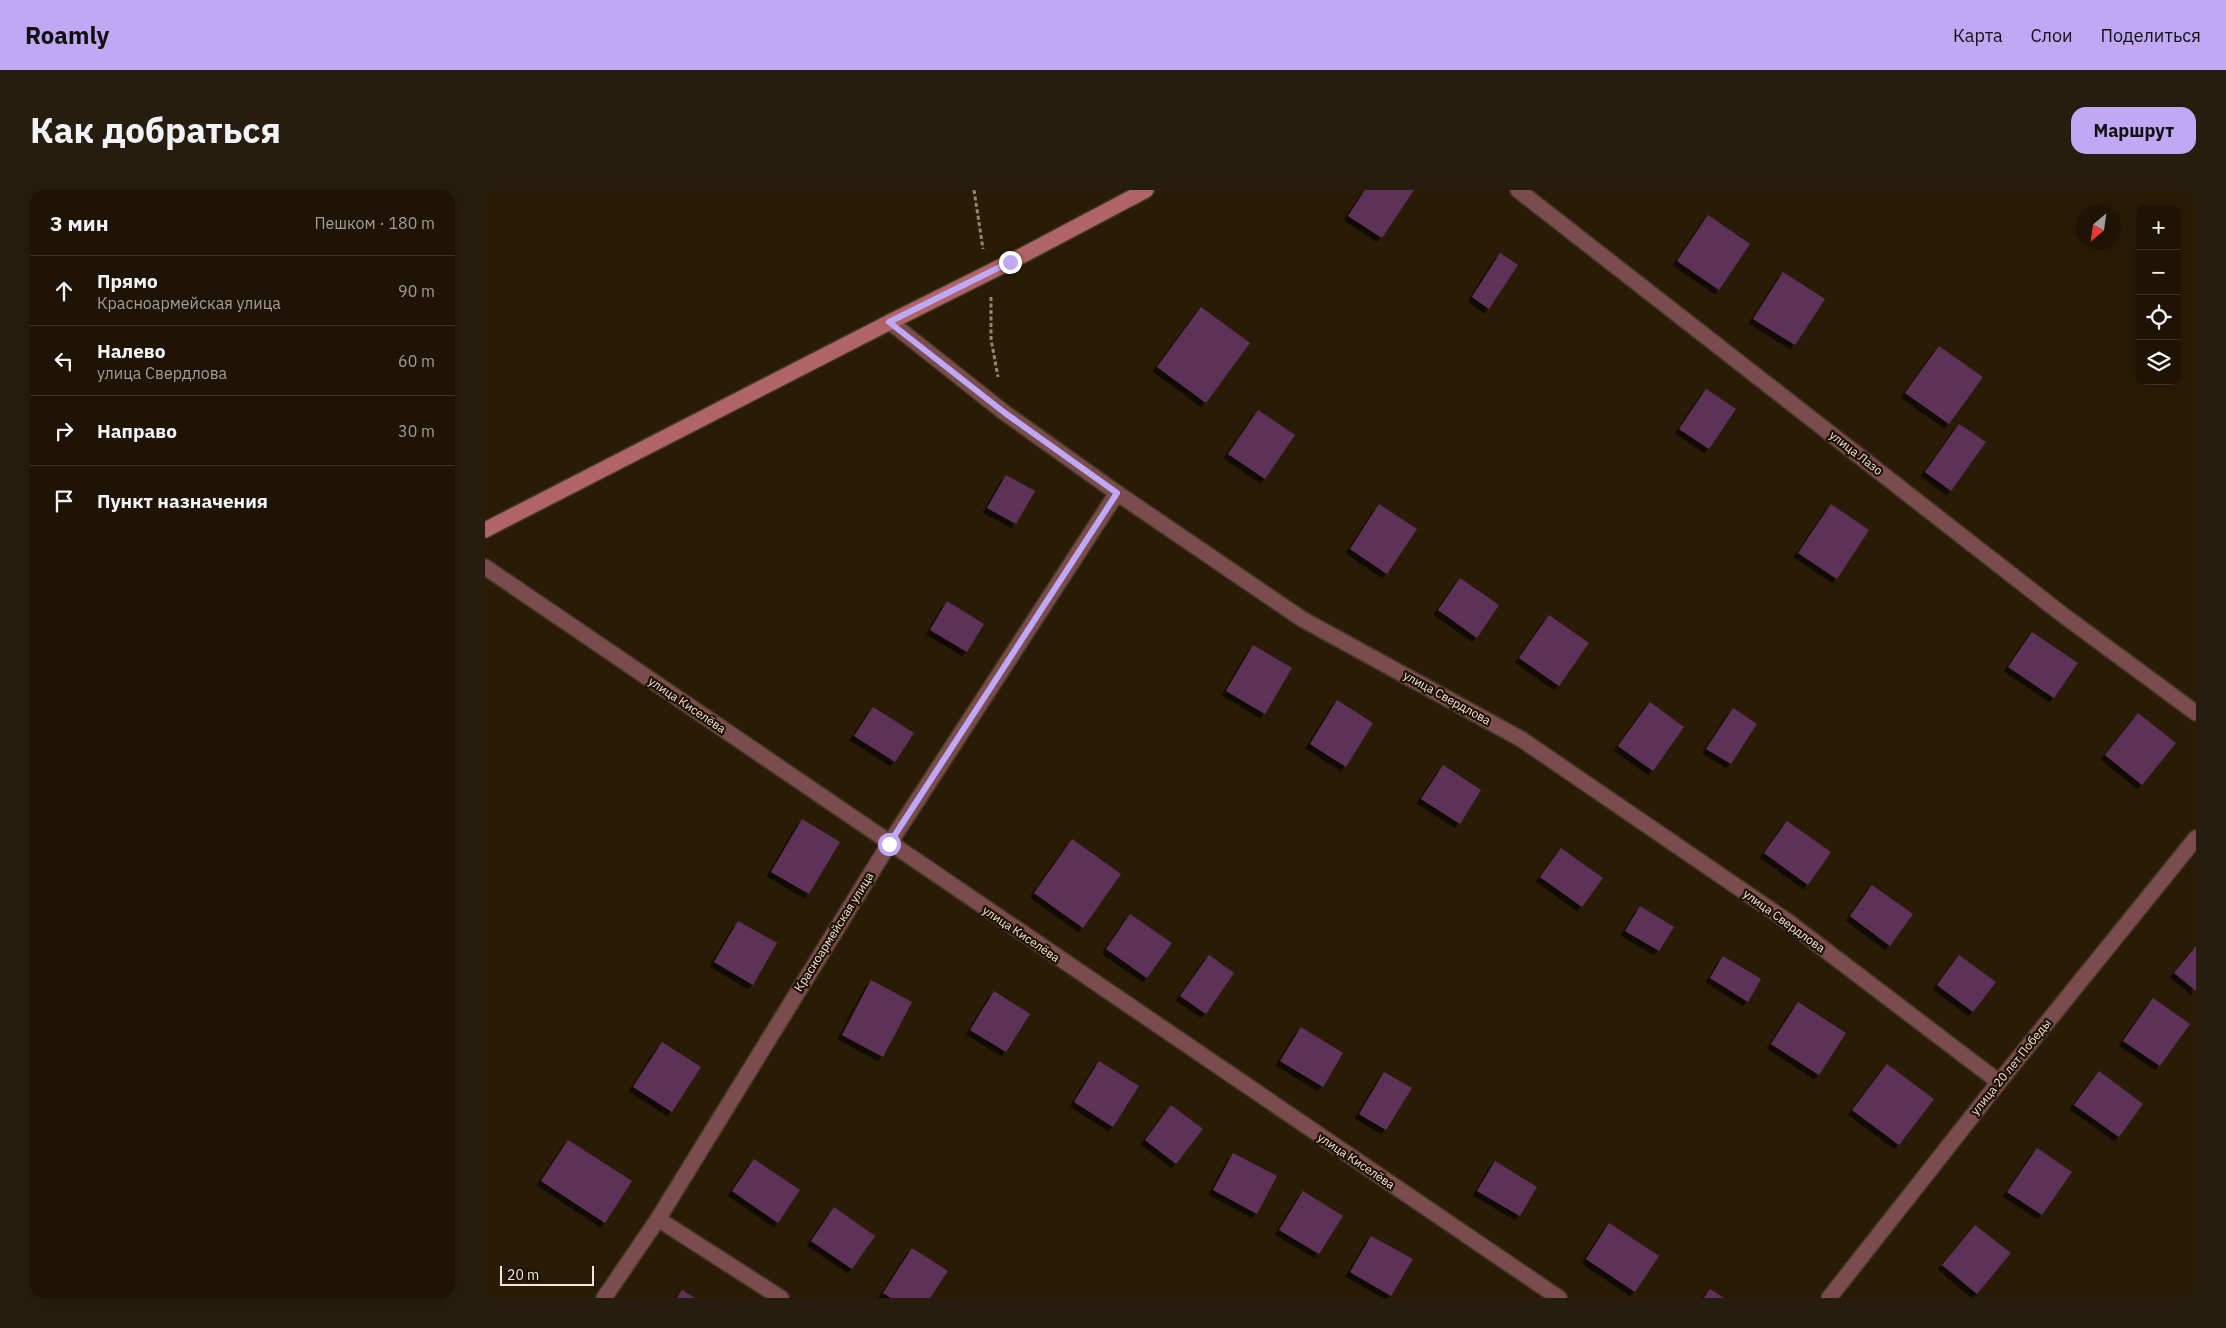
<!DOCTYPE html>
<html lang="ru">
<meta charset="utf-8">
<style>
body{margin:0;font-family:"IBM Plex Sans",sans-serif;background:#271d0e;color:#f1f3f6}
.controls{position:absolute;right:15px;top:15px;display:grid;overflow:hidden;border-radius:10px;box-shadow:0 2px 12px #0003}
.controls button{width:45px;height:45px;display:grid;place-items:center;padding:0;border:0;border-bottom:1px solid #3c3326;background:#1f1404;color:#f1f3f6;font:25px sans-serif}
.compass{position:absolute;left:1591px;top:15px;width:45px;height:45px;border-radius:50%;background:#1f1404;box-shadow:0 2px 12px #0003;rotate:209deg}
.scale{position:absolute;left:15px;bottom:12px;width:94px;box-sizing:border-box;padding-left:5px;border:2px solid #f1e7da;border-top:0;font-size:14px;line-height:18px;white-space:nowrap;color:#f1e7da;-webkit-text-stroke:4px #1f1100;paint-order:stroke}
.stop{position:absolute;width:15px;height:15px;margin:-11px;border:4px solid #c0a8f4;border-radius:50%;background:#fff}
.stop.end{background:#c0a8f4;border-color:#fff;box-shadow:0 1px 5px #0008}
.list{margin:0;padding:0;list-style:none}
h2{display:flex;justify-content:space-between;align-items:center;height:65px;margin:0;padding:0 20px;font-size:21px}
h2 small{font-size:16px;font-weight:400;color:#a19e9a}
.list li{display:grid;grid-template-columns:32px 1fr auto;gap:15px;align-items:center;box-sizing:border-box;height:70px;padding:0 20px;border-top:1px solid #3c3326}
.list b{display:block;font-size:19px;white-space:nowrap}
.list p{margin:0;font-size:16px;white-space:nowrap;color:#a19e9a}
.list em{font-size:16px;font-style:normal;color:#a19e9a}
.icon{flex:none;width:28px;height:28px;fill:none;stroke:currentColor;stroke-width:2;stroke-linecap:round;stroke-linejoin:round}
.map{position:relative;flex:none;width:1711px;height:1108px;overflow:hidden;border-radius:15px}
header{display:flex;align-items:center;gap:30px;box-sizing:border-box;height:70px;padding:0 25px;background:#c0a8f4;color:#111}
header strong{font-size:24px}
nav{display:flex;gap:28px;margin-inline-start:auto;font-size:18px}
.intro{display:flex;align-items:center;justify-content:space-between;box-sizing:border-box;height:120px;padding:0 30px}
h1{margin:0;font-size:35px}
.button{padding:12px 22px;border-radius:15px;background:#c0a8f4;color:#111;font-size:18px;font-weight:700}
main{display:flex;gap:30px;padding:0 30px}
aside{flex:1;background:#1f1404;border-radius:15px;box-shadow:0 2px 12px #0003}
.map>svg:first-child{display:block}
.building{fill:#5c3258;filter:url(#shadow)}
.lines{fill:none;stroke-linecap:round;stroke-linejoin:round}
.street-casing{stroke:#453824;stroke-width:18}
.secondary-casing{stroke:#453824;stroke-width:18}
.path{stroke:#928675;stroke-width:3;stroke-dasharray:4 2.5;stroke-linecap:butt}
.street{stroke:#7a4c4d;stroke-width:15}
.secondary{stroke:#af6468;stroke-width:15}
.route{stroke:#c0a8f4;stroke-width:6}
.labels{text-anchor:middle;stroke-width:4.5;stroke-linejoin:round;paint-order:stroke}
.street-label{font-size:12px;fill:#f1e7da;stroke:#1f1100}
</style>
<header>
<strong>Roamly</strong>
<nav><a>Карта</a><a>Слои</a><a>Поделиться</a></nav>
</header>
<div class="intro"><h1>Как добраться</h1><a class="button">Маршрут</a></div>
<main>
<aside>
<h2>3 мин<small>Пешком · 180 m</small></h2>
<ul class="list">
<li><svg class="icon" aria-label="ahead" viewBox="0 0 24 24"><path d="M12 20V5M6 11l6-6 6 6"/></svg><div><b>Прямо</b><p>Красноармейская улица</p></div><em>90 m</em></li>
<li><svg class="icon" aria-label="left" viewBox="0 0 24 24"><path d="M17 20v-9H6M10 6l-5 5 5 5"/></svg><div><b>Налево</b><p>улица Свердлова</p></div><em>60 m</em></li>
<li><svg class="icon" aria-label="right" viewBox="0 0 24 24"><path d="M7 20v-9h11M14 6l5 5-5 5"/></svg><div><b>Направо</b></div><em>30 m</em></li>
<li><svg class="icon" aria-label="arrive" viewBox="0 0 24 24"><path d="M6 21V4h12l-3 4 3 4H6"/></svg><div><b>Пункт назначения</b></div></li>
</ul>
</aside>
<div class="map">
<svg width="1711" height="1108" viewBox="0 0 1711 1108">
<defs>
<filter id="shadow"><feDropShadow dx="-4.5" dy="4.5" stdDeviation="0" flood-color="#0009"/></filter>
</defs>
<rect width="100%" height="100%" fill="#291b06"/>
<!-- building -->
<g class="building">
<path d="M880,0H929L897,48L863,26Z"/>
<path d="M1223,25L1265,54L1234,100L1192,71Z"/>
<path d="M1015,63L1033,75L1004,119L987,107Z"/>
<path d="M1298,82L1340,109L1310,155L1268,129Z"/>
<path d="M716,117L765,153L721,213L672,177Z"/>
<path d="M1454,156L1498,187L1464,234L1420,203Z"/>
<path d="M1221,199L1251,219L1224,259L1194,239Z"/>
<path d="M773,220L810,245L780,289L743,264Z"/>
<path d="M1474,234L1501,252L1466,301L1440,282Z"/>
<path d="M521,285L550,301L531,334L502,318Z"/>
<path d="M894,314L932,339L902,384L865,359Z"/>
<path d="M1346,314L1384,340L1352,389L1313,363Z"/>
<path d="M975,388L1014,415L992,448L953,420Z"/>
<path d="M462,411L499,434L482,462L445,440Z"/>
<path d="M1064,425L1104,453L1074,496L1034,468Z"/>
<path d="M1547,442L1593,473L1569,508L1523,477Z"/>
<path d="M768,455L807,478L780,524L741,501Z"/>
<path d="M852,510L888,533L861,577L825,554Z"/>
<path d="M1165,512L1199,537L1168,581L1133,556Z"/>
<path d="M388,517L429,543L410,572L369,546Z"/>
<path d="M1248,518L1272,534L1246,574L1221,559Z"/>
<path d="M1653,523L1691,553L1657,595L1620,565Z"/>
<path d="M958,575L996,600L975,634L936,609Z"/>
<path d="M317,629L355,652L324,704L286,682Z"/>
<path d="M1302,631L1346,662L1323,695L1279,663Z"/>
<path d="M587,649L636,684L598,738L549,703Z"/>
<path d="M1076,658L1118,688L1097,717L1055,687Z"/>
<path d="M1387,695L1428,724L1405,756L1365,726Z"/>
<path d="M1155,716L1189,737L1174,761L1140,741Z"/>
<path d="M645,724L687,753L662,788L621,759Z"/>
<path d="M253,731L292,753L268,795L229,772Z"/>
<path d="M1711,756V801L1689,783Z"/>
<path d="M724,765L749,783L721,824L695,806Z"/>
<path d="M1474,765L1511,792L1488,822L1452,795Z"/>
<path d="M1238,766L1276,789L1263,812L1225,788Z"/>
<path d="M386,790L427,812L398,867L357,845Z"/>
<path d="M509,801L545,824L521,862L485,840Z"/>
<path d="M1668,808L1705,834L1675,876L1638,851Z"/>
<path d="M1313,812L1361,843L1334,885L1286,854Z"/>
<path d="M816,837L858,863L838,897L795,871Z"/>
<path d="M177,852L216,877L187,922L148,897Z"/>
<path d="M614,871L654,896L628,937L589,912Z"/>
<path d="M1402,874L1449,909L1414,955L1367,920Z"/>
<path d="M1614,881L1658,914L1634,947L1589,915Z"/>
<path d="M899,882L927,898L901,940L874,924Z"/>
<path d="M686,915L718,939L691,974L660,950Z"/>
<path d="M83,950L147,991L120,1033L56,991Z"/>
<path d="M1552,958L1587,982L1557,1025L1522,1002Z"/>
<path d="M748,963L792,986L772,1024L728,1000Z"/>
<path d="M269,969L315,1000L293,1033L247,1001Z"/>
<path d="M1010,971L1052,997L1035,1026L992,1001Z"/>
<path d="M818,1001L858,1026L834,1064L794,1040Z"/>
<path d="M349,1017L390,1046L367,1079L326,1051Z"/>
<path d="M1124,1033L1174,1066L1150,1102L1101,1069Z"/>
<path d="M1490,1035L1526,1063L1492,1104L1457,1075Z"/>
<path d="M886,1046L928,1069L906,1106L865,1082Z"/>
<path d="M427,1058L463,1081L445,1108H406L398,1103Z"/>
<path d="M1225,1099L1239,1108H1219Z"/>
<path d="M197,1100L210,1108H192Z"/>
</g>
<g class="lines">
<!-- street casing -->
<g class="street-casing">
<g id="street">
<path d="M1033,0L1578,425L1711,523"/>
<path d="M405,132L520,223L632,303L817,429L1036,549L1302,731L1514,892"/>
<path d="M0,377L1074,1108"/>
<path d="M173,1029L296,1108"/>
<path d="M119,1108L173,1029L404,654L632,303"/>
<path d="M1344,1108L1514,892L1711,648"/>
</g>
</g>
<!-- secondary casing -->
<g class="secondary-casing">
<path id="secondary" d="M0,340L405,132L525,72L661,0"/>
</g>
<!-- path -->
<g class="path">
<path d="M489,0L498,59"/>
<path d="M506,107V149L513,187"/>
</g>
<!-- street -->
<use href="#street" class="street"/>
<!-- secondary -->
<use href="#secondary" class="secondary"/>
</g>
<g class="lines">
<!-- route -->
<path class="route" d="M404,654L632,303L520,223L404,132L525,72"/>
</g>
<g class="labels">
<!-- street labels -->
<g class="street-label">
<text transform="translate(1371 263) rotate(38)" y="4">улица Лазо</text>
<text transform="translate(962 508) rotate(29)" y="4">улица Свердлова</text>
<text transform="translate(202 515) rotate(34)" y="4">улица Киселёва</text>
<text transform="translate(1299 731) rotate(36)" y="4">улица Свердлова</text>
<text transform="translate(349 742) rotate(-58)" y="4">Красноармейская улица</text>
<text transform="translate(536 744) rotate(34)" y="4">улица Киселёва</text>
<text transform="translate(1526 877) rotate(-51)" y="4">улица 20 лет Победы</text>
<text transform="translate(871 971) rotate(34)" y="4">улица Киселёва</text>
</g>
</g>
</svg>
<div class="controls">
<button>+</button>
<button>−</button>
<button><svg class="icon" aria-label="locate" viewBox="0 0 24 24"><circle cx="12" cy="12" r="6"/><path d="M12 2v4M12 18v4M2 12h4M18 12h4"/></svg></button>
<button><svg class="icon" aria-label="layers" viewBox="0 0 24 24"><path d="M12 4l9 5-9 5-9-5zM3 14l9 5 9-5"/></svg></button>
</div>
<svg class="compass" viewBox="-18 -18 36 36"><path d="M0-13l5 13h-10z" fill="#e53935"/><path d="M0 13l5-13h-10z" fill="#a19e9a"/></svg>
<div class="scale">20 m</div>
<div class="stop" style="left:404px;top:654px"></div>
<div class="stop end" style="left:525px;top:72px"></div>
</div>
</main>
